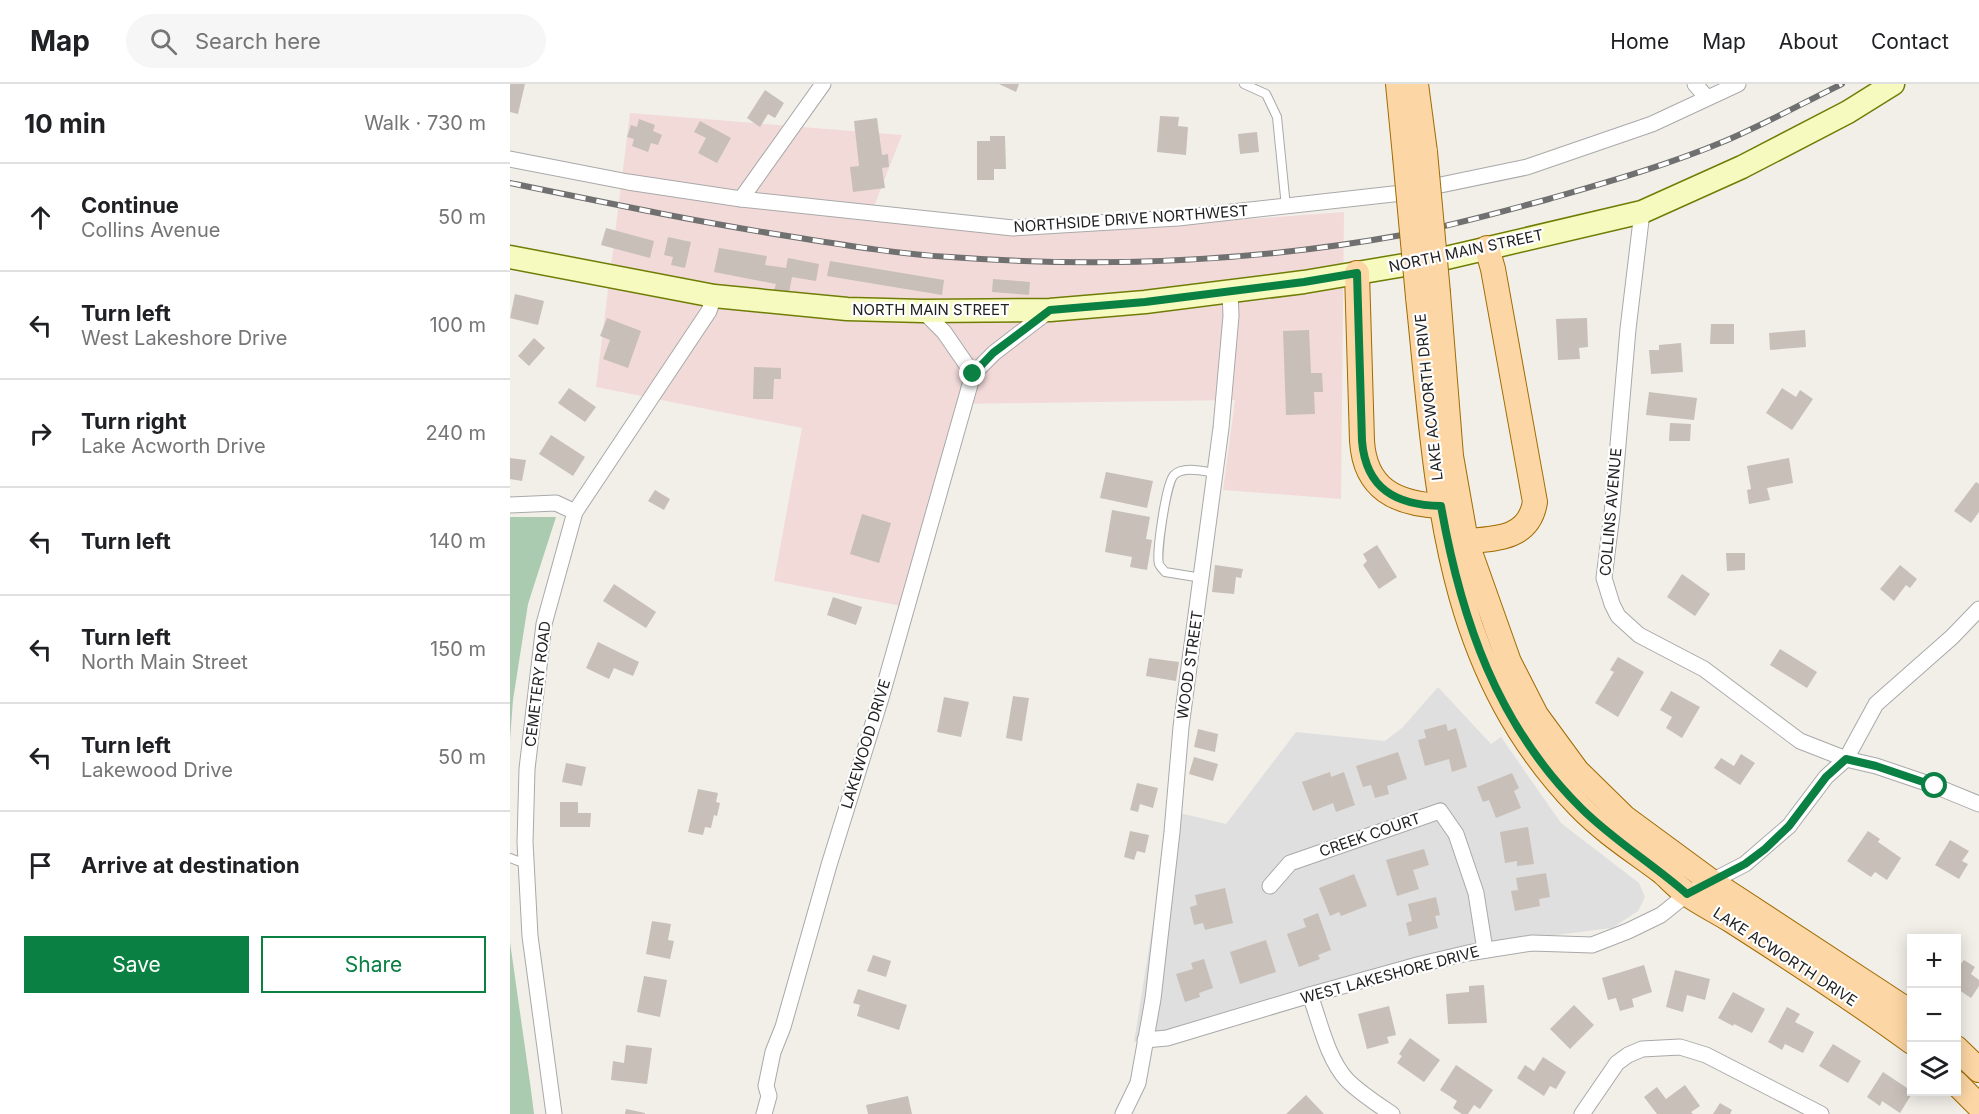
<!DOCTYPE html>
<meta charset="utf-8">
<style>
body{margin:0;font-family:Inter,sans-serif;background:#f6f6f6;color:#202124}
.controls{position:absolute;right:18px;bottom:18px;display:grid;overflow:hidden;border-radius:0px;box-shadow:0 3px 15px #0003}
.controls button{width:54px;height:54px;display:grid;place-items:center;padding:0;border:0;border-bottom:2px solid #e0e0e0;background:#fff;color:#202124;font:30px sans-serif}
.stop{position:absolute;width:18px;height:18px;margin:-14px;border:4px solid #0b8043;border-radius:50%;background:#fff}
.stop.end{background:#0b8043;border-color:#fff;box-shadow:0 2px 6px #0008}
.list{margin:0;padding:0;list-style:none}
h2{display:flex;justify-content:space-between;align-items:center;height:78px;margin:0;padding:0 24px;font-size:26px}
h2 small{font-size:20px;font-weight:400;color:#757577}
.list li{display:grid;grid-template-columns:39px 1fr auto;gap:18px;align-items:center;box-sizing:border-box;height:108px;padding:0 24px;border-top:2px solid #e0e0e0}
.list b{display:block;font-size:22px;white-space:nowrap}
.list p{margin:0;font-size:20px;white-space:nowrap;color:#757577}
.list em{font-size:20px;font-style:normal;color:#757577}
.actions{display:flex;gap:12px;padding:18px 24px}
.actions a{flex:1;padding:14px 0;border:2px solid #0b8043;border-radius:0px;text-align:center;font-size:21px;color:#0b8043}
.actions .main{background:#0b8043;color:#fff}
.icon{flex:none;width:33px;height:33px;fill:none;stroke:currentColor;stroke-width:2;stroke-linecap:round;stroke-linejoin:round}
.map{position:relative;flex:none;width:1469px;height:1030px;overflow:hidden}
header{display:flex;align-items:center;gap:36px;box-sizing:border-box;height:84px;padding:0 30px;background:#fff;border-bottom:2px solid #e0e0e0}
header strong{font-size:28px}
nav{display:flex;gap:33px;margin-inline-start:auto;font-size:21px}
.search{width:420px;height:54px;background:#f6f6f6;display:flex;align-items:center;gap:15px;box-sizing:border-box;padding:0 21px;border-radius:33px;color:#757577;font-size:22px}
main{display:flex}
aside{flex:1;background:#fff}
.map>svg:first-child{display:block}
.residential{fill:#e0dfdf}
.commercial{fill:#f2dad9}
.cemetery{fill:#aacbaf}
.building{fill:#c7bfb8}
.lines{fill:none;stroke-linecap:round;stroke-linejoin:round}
.lane-casing{stroke:#a9a9a9;stroke-width:10}
.street-casing{stroke:#a9a9a9;stroke-width:17}
.secondary-casing{stroke:#707d05;stroke-width:25}
.primary-casing{stroke:#a06b00;stroke-width:26}
.lane{stroke:#fff;stroke-width:8}
.street{stroke:#fff;stroke-width:15}
.secondary{stroke:#f7fabf;stroke-width:22}
.primary{stroke:#fcd6a4;stroke-width:24}
.rail-casing{stroke:#707070;stroke-width:6}
.rail{stroke:#fff;stroke-width:4;stroke-dasharray:11;stroke-linecap:butt}
.primary-bridge-casing{stroke:#a06b00;stroke-width:26;stroke-linecap:butt}
.primary-bridge{stroke:#fcd6a4;stroke-width:24}
.route{stroke:#0b8043;stroke-width:8}
.labels{text-anchor:middle;stroke-width:4.5;stroke-linejoin:round;paint-order:stroke}
.street-label{font-size:15px;fill:#222;stroke:#fff}
</style>
<header>
<strong>Map</strong>
<div class="search"><svg class="icon" aria-label="search" viewBox="0 0 24 24"><circle cx="10" cy="10" r="6"/><path d="M15 15l6 6"/></svg>Search here</div>
<nav><a>Home</a><a>Map</a><a>About</a><a>Contact</a></nav>
</header>
<main>
<aside>
<h2>10 min<small>Walk · 730 m</small></h2>
<ul class="list">
<li><svg class="icon" aria-label="ahead" viewBox="0 0 24 24"><path d="M12 20V5M6 11l6-6 6 6"/></svg><div><b>Continue</b><p>Collins Avenue</p></div><em>50 m</em></li>
<li><svg class="icon" aria-label="left" viewBox="0 0 24 24"><path d="M17 20v-9H6M10 6l-5 5 5 5"/></svg><div><b>Turn left</b><p>West Lakeshore Drive</p></div><em>100 m</em></li>
<li><svg class="icon" aria-label="right" viewBox="0 0 24 24"><path d="M7 20v-9h11M14 6l5 5-5 5"/></svg><div><b>Turn right</b><p>Lake Acworth Drive</p></div><em>240 m</em></li>
<li><svg class="icon" aria-label="left" viewBox="0 0 24 24"><path d="M17 20v-9H6M10 6l-5 5 5 5"/></svg><div><b>Turn left</b></div><em>140 m</em></li>
<li><svg class="icon" aria-label="left" viewBox="0 0 24 24"><path d="M17 20v-9H6M10 6l-5 5 5 5"/></svg><div><b>Turn left</b><p>North Main Street</p></div><em>150 m</em></li>
<li><svg class="icon" aria-label="left" viewBox="0 0 24 24"><path d="M17 20v-9H6M10 6l-5 5 5 5"/></svg><div><b>Turn left</b><p>Lakewood Drive</p></div><em>50 m</em></li>
<li><svg class="icon" aria-label="arrive" viewBox="0 0 24 24"><path d="M6 21V4h12l-3 4 3 4H6"/></svg><div><b>Arrive at destination</b></div></li>
</ul>
<div class="actions"><a class="main">Save</a><a>Share</a></div>
</aside>
<div class="map">
<svg width="1469" height="1030" viewBox="0 0 1469 1030">
<rect width="100%" height="100%" fill="#f2efe9"/>
<!-- residential -->
<path class="residential" d="M928,603L981,660L991,653L1051,739L1129,799L1135,813L1128,827L1102,844L981,859L624,958L661,727L716,740L786,648L875,657L893,643Z"/>
<!-- commercial -->
<path class="commercial" d="M120,29L392,51L359,135L684,139L834,128L831,415L713,406L725,316L447,320L391,522L264,497L292,344L86,303Z"/>
<!-- cemetery -->
<g class="cemetery">
<path d="M0,433H46L18,520L3,616L0,656Z"/>
<path d="M0,858L21,1006L24,1030H0Z"/>
</g>
<!-- building -->
<g class="building">
<path d="M0,0H15L8,30L0,28Z"/>
<path d="M489,0H509L506,8Z"/>
<path d="M255,6L274,19L265,34L258,30L250,43L237,34Z"/>
<path d="M650,32L669,33L668,42L678,43L676,71L647,68Z"/>
<path d="M367,34L372,71L378,70L379,83L372,84L375,104L343,108L340,83L349,82L344,37Z"/>
<path d="M129,35L145,41L143,47L152,51L148,61L141,59L138,68L122,62L124,55L117,53L121,41L127,43Z"/>
<path d="M190,37L221,54L207,79L188,69L196,54L184,48Z"/>
<path d="M747,48L749,68L730,70L728,50Z"/>
<path d="M480,52H495L496,85H484V96H467V57H480Z"/>
<path d="M96,144L144,157L140,174L91,161Z"/>
<path d="M158,153L181,158L175,184L161,181L163,173L154,171Z"/>
<path d="M209,164L257,172L255,181L276,184L278,174L309,180L306,197L282,193L279,209L264,206L266,200L204,188Z"/>
<path d="M320,177L434,196L432,211L317,192Z"/>
<path d="M483,195L520,198L519,211L482,208Z"/>
<path d="M5,210L34,217L28,241L0,234Z"/>
<path d="M97,234L131,247L118,284L93,275L100,256L90,252Z"/>
<path d="M1077,234L1078,263L1069,264L1070,275L1048,276L1046,235Z"/>
<path d="M1201,240H1224V260H1200Z"/>
<path d="M799,246L801,289H812L813,308H804L805,330L776,331L773,247Z"/>
<path d="M1295,246L1296,263L1260,266L1259,249Z"/>
<path d="M24,254L35,264L19,282L8,272Z"/>
<path d="M1171,259L1173,288L1141,290L1139,266H1149V261Z"/>
<path d="M244,283L271,284V295H264L263,315H243Z"/>
<path d="M59,304L86,323L75,338L48,319Z"/>
<path d="M1272,304L1286,313L1290,306L1303,315L1282,346L1256,329Z"/>
<path d="M1139,308L1187,314L1184,336L1136,331Z"/>
<path d="M1160,339L1181,340L1180,357H1159Z"/>
<path d="M41,351L75,373L63,392L29,370Z"/>
<path d="M0,374L16,376L12,397L0,395Z"/>
<path d="M1279,374L1283,399L1257,404L1260,416L1239,420L1237,406L1241,405L1237,382Z"/>
<path d="M596,388L643,397L637,424L590,414Z"/>
<path d="M1466,398L1469,400V428L1461,439L1444,427Z"/>
<path d="M145,406L160,415L154,426L138,417Z"/>
<path d="M602,426L640,433L636,455L642,456L637,486L620,483L622,473L595,468Z"/>
<path d="M352,430L381,439L369,479L340,470Z"/>
<path d="M867,461L887,493L869,505L853,481L857,477L853,470Z"/>
<path d="M1216,469H1235V486L1217,487Z"/>
<path d="M705,481L733,485L731,494L726,493L724,510L702,508Z"/>
<path d="M1390,481L1407,495L1400,504L1396,501L1384,517L1370,505Z"/>
<path d="M1172,490L1200,510L1185,532L1157,513Z"/>
<path d="M104,500L146,528L136,544L93,517Z"/>
<path d="M323,513L352,523L346,541L317,531Z"/>
<path d="M88,558L129,578L123,592L104,584L99,595L76,584Z"/>
<path d="M1270,565L1307,588L1297,604L1260,581Z"/>
<path d="M1108,573L1134,588L1108,633L1085,619L1104,588L1100,586Z"/>
<path d="M639,574L669,578L666,597L636,592Z"/>
<path d="M1161,607L1190,623L1172,654L1156,644L1162,633L1150,626Z"/>
<path d="M503,612L519,614L512,657L496,654Z"/>
<path d="M434,613L459,618L451,653L427,648Z"/>
<path d="M936,640L938,647L946,644L957,683L942,688L939,675L915,682L908,656L916,654L914,646Z"/>
<path d="M688,645L708,650L705,668L684,663Z"/>
<path d="M888,668L897,695L877,702L879,710L865,714L861,701L853,703L846,682Z"/>
<path d="M1231,670L1245,679L1230,701L1204,684L1211,674L1224,682Z"/>
<path d="M684,673L708,680L703,697L679,690Z"/>
<path d="M56,679L76,683L72,702L52,698Z"/>
<path d="M820,688L821,693L834,688L845,721L826,728L823,719L803,727L792,698Z"/>
<path d="M1002,689L1009,704L1004,707L1011,724L986,734L979,716L973,718L967,703Z"/>
<path d="M627,699L648,704L643,724L630,720L628,728L620,726Z"/>
<path d="M188,705L208,709L206,718L210,719L207,732L204,731L201,744L195,743L193,751L178,748Z"/>
<path d="M50,718H68V729H81L80,743H50Z"/>
<path d="M1018,743L1024,780L1007,782V777L995,779L990,748Z"/>
<path d="M620,747L639,751L635,769L627,767L624,776L614,773Z"/>
<path d="M1358,747L1370,755L1368,758L1391,774L1377,796L1365,788L1361,793L1337,777Z"/>
<path d="M1440,756L1459,767L1452,777L1458,780L1449,795L1425,781Z"/>
<path d="M914,765L919,781L903,786L909,805L887,812L876,776Z"/>
<path d="M1036,789L1040,813L1029,815L1030,822L1005,827L1001,807L1008,806L1006,794Z"/>
<path d="M844,790L857,822L831,832L829,828L820,832L809,804Z"/>
<path d="M715,804L723,839L695,846L693,839L684,841L680,823L687,821L685,811Z"/>
<path d="M926,813L930,831L925,832L928,844L899,852L896,839L902,837L898,820Z"/>
<path d="M808,829L821,866L808,871L810,875L789,883L777,850L796,843L793,835Z"/>
<path d="M142,837L161,840L158,856L164,857L160,875L136,870Z"/>
<path d="M756,856L766,888L730,900L720,868Z"/>
<path d="M363,871L381,877L376,893L357,887Z"/>
<path d="M694,875L703,904L689,909L690,913L675,918L666,890L683,885L681,879Z"/>
<path d="M1454,876L1465,883L1461,890L1469,896V902L1461,914L1446,904V880L1449,882Z"/>
<path d="M1134,881L1142,908L1122,915L1124,923L1110,927L1106,914L1098,916L1092,894Z"/>
<path d="M1165,886L1200,895L1195,916L1177,911L1173,928L1156,923Z"/>
<path d="M134,892L157,896L150,933L127,928Z"/>
<path d="M974,901L977,939L938,940L936,910L959,908V902Z"/>
<path d="M348,905L397,921L389,946L347,932L350,921L343,919Z"/>
<path d="M1223,908L1255,925L1242,949L1224,940L1223,942L1208,934Z"/>
<path d="M1064,921L1084,941L1060,965L1040,945Z"/>
<path d="M879,922L886,951L877,953L879,959L857,965L848,930Z"/>
<path d="M1277,923L1290,930L1285,938L1304,948L1293,969L1275,960L1272,966L1258,958Z"/>
<path d="M900,954L930,976L914,998L887,979L892,972L889,970Z"/>
<path d="M1323,960L1351,977L1338,999L1309,982Z"/>
<path d="M116,961L142,964L137,1000L101,996L103,977L114,979Z"/>
<path d="M1033,973L1056,988L1046,1005L1040,1002L1034,1012L1007,994L1015,981L1024,987Z"/>
<path d="M946,981L983,1006L970,1025L964,1021L958,1030H952L943,1024L947,1017L930,1006Z"/>
<path d="M1373,988L1403,1008L1390,1029L1372,1017L1370,1022L1357,1013Z"/>
<path d="M1175,1001L1190,1022L1181,1028L1183,1030H1147L1134,1013L1147,1003L1156,1015Z"/>
<path d="M796,1011L814,1030H776Z"/>
<path d="M398,1012L402,1030H358L356,1021Z"/>
<path d="M1210,1019L1222,1026L1220,1030H1203Z"/>
<path d="M116,1025L135,1029V1030H115Z"/>
</g>
<g class="lines">
<!-- lane casing -->
<g class="lane-casing">
<g id="lane">
<path d="M734,0L756,10L767,33L776,123"/>
<path d="M692,494L655,488C653,485 650,483 649,480C646,470 656,399 664,391C673,382 693,387 705,389"/>
<path d="M0,774L16,780"/>
</g>
</g>
<!-- street casing -->
<g class="street-casing">
<g id="street">
<path d="M1185,0L1197,14"/>
<path d="M0,75L118,98L231,115L503,144L668,134L892,109L1017,83L1142,40L1228,0"/>
<path d="M231,115L313,0"/>
<path d="M1132,128L1118,245L1102,430L1094,494L1102,520L1108,532L1129,551L1194,585L1290,657L1336,675L1366,682L1425,702L1469,720"/>
<path d="M413,227L434,248L463,290"/>
<path d="M0,421L46,419L65,428"/>
<path d="M760,802L780,779L930,727L946,750L966,809L975,866"/>
<path d="M800,911C810,938 817,974 837,996C850,1009 867,1020 882,1030"/>
<path d="M635,956L657,954L800,911L911,880L958,869L1022,859L1082,861L1118,847L1151,831L1177,810L1235,780L1279,742L1316,693L1336,675L1366,620L1442,553L1469,525"/>
<path d="M44,1030L20,852L15,758L17,685L34,540L65,428L199,227L204,212"/>
<path d="M254,1030L259,1012L256,1002L263,968L273,943L319,781L371,614L463,290L484,269L540,226"/>
<path d="M613,1030L628,999L643,915L662,748L671,643L711,344L721,232L720,207"/>
<path d="M1072,1030L1107,979L1118,971L1132,965L1170,963L1196,971L1311,1030"/>
</g>
</g>
<!-- secondary casing -->
<g class="secondary-casing">
<path id="secondary" d="M0,173L204,212L337,225L413,227L540,226L635,218L794,198L936,174L1132,128L1232,83L1338,28L1383,0"/>
</g>
<!-- primary casing -->
<g class="primary-casing">
<g id="primary">
<path d="M888,0L895,72"/>
<path d="M906,0L915,68"/>
<path d="M847,189L852,357C855,405 886,420 931,422"/>
<path d="M928,209L941,372L956,457L999,578L1026,631L1067,687L1115,734L1202,798L1402,929"/>
<path d="M908,213C928,400 930,578 1069,722C1094,748 1124,767 1152,788C1160,795 1168,804 1177,810C1191,820 1208,828 1222,837C1283,876 1343,915 1402,958"/>
<path d="M956,457C986,455 1019,455 1025,418L983,185L977,164"/>
<path d="M1446,964L1469,986"/>
<path d="M1446,999L1469,1022"/>
</g>
</g>
<!-- lane -->
<use href="#lane" class="lane"/>
<!-- street -->
<use href="#street" class="street"/>
<!-- secondary -->
<use href="#secondary" class="secondary"/>
<!-- primary -->
<use href="#primary" class="primary"/>
<!-- rail casing -->
<g class="rail-casing">
<path id="rail" d="M0,99C97,119 193,139 290,154C340,162 390,170 440,173C591,184 743,178 892,151C941,142 990,128 1039,115C1098,98 1158,81 1215,57C1255,40 1293,19 1332,0"/>
</g>
<!-- rail -->
<use href="#rail" class="rail"/>
<!-- primary-bridge casing -->
<g class="primary-bridge-casing">
<g id="primary-bridge">
<path d="M915,68L928,209"/>
<path d="M895,72L908,213"/>
</g>
</g>
<!-- primary-bridge -->
<use href="#primary-bridge" class="primary-bridge"/>
</g>
<g class="lines">
<!-- route -->
<path class="route" d="M463,290L483,269L540,226L635,218L794,198L847,189L852,357C856,405 886,421 931,422C951,535 987,641 1071,724C1103,756 1143,780 1177,810L1235,780L1255,765L1279,742L1316,693L1336,675L1366,682L1425,702"/>
</g>
<g class="labels">
<!-- street labels -->
<g class="street-label">
<text transform="translate(621 135) rotate(-4)" y="5">NORTHSIDE DRIVE NORTHWEST</text>
<text transform="translate(956 167) rotate(-12)" y="5">NORTH MAIN STREET</text>
<text x="421" y="231">NORTH MAIN STREET</text>
<text transform="translate(919 313) rotate(-96)" y="5">LAKE ACWORTH DRIVE</text>
<text transform="translate(1101 428) rotate(-85)" y="5">COLLINS AVENUE</text>
<text transform="translate(680 581) rotate(-82)" y="5">WOOD STREET</text>
<text transform="translate(28 600) rotate(-83)" y="5">CEMETERY ROAD</text>
<text transform="translate(356 660) rotate(-73)" y="5">LAKEWOOD DRIVE</text>
<text transform="translate(860 751) rotate(-19)" y="5">CREEK COURT</text>
<text transform="translate(1275 873) rotate(33)" y="5">LAKE ACWORTH DRIVE</text>
<text transform="translate(880 891) rotate(-15)" y="5">WEST LAKESHORE DRIVE</text>
</g>
</g>
</svg>
<div class="controls">
<button>+</button>
<button>−</button>
<button><svg class="icon" aria-label="layers" viewBox="0 0 24 24"><path d="M12 4l9 5-9 5-9-5zM3 14l9 5 9-5"/></svg></button>
</div>
<div class="stop" style="left:1425px;top:702px"></div>
<div class="stop end" style="left:463px;top:290px"></div>
</div>
</main>
